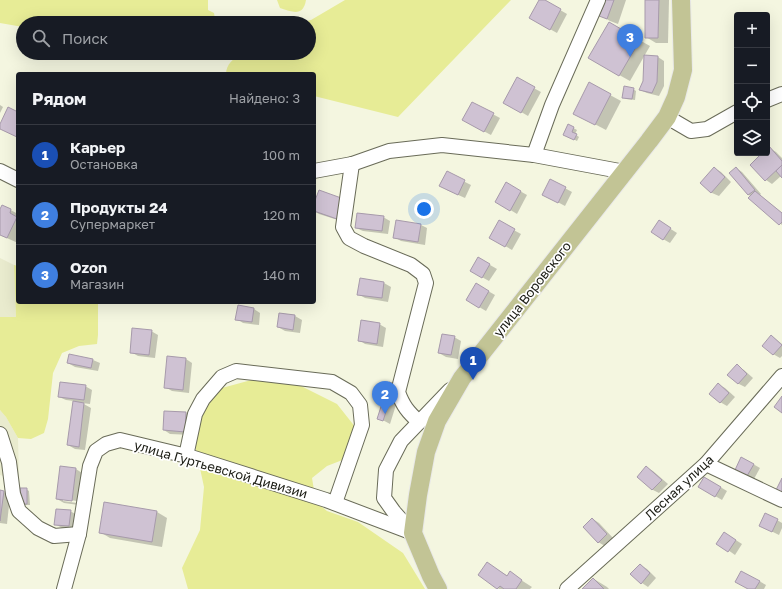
<!DOCTYPE html>
<html lang="ru">
<meta charset="utf-8">
<style>
body{margin:0;font-family:"Golos Text",sans-serif;background:#20242c;color:#f1f3f6}
.controls{position:absolute;right:12px;top:12px;display:grid;overflow:hidden;border-radius:4px;box-shadow:0 4px 16px #0002}
.controls button{width:36px;height:36px;display:grid;place-items:center;padding:0;border:0;border-bottom:1px solid #363941;background:#171b24;color:#f1f3f6;font:20px sans-serif}
.you{position:absolute;left:424px;top:209px;width:14px;height:14px;margin:-10px;border:3px solid #fff;border-radius:50%;background:#1a73e8;box-shadow:0 0 0 6px #1a73e833}
.badge{display:grid;place-items:center;width:26px;height:26px;border-radius:50%;background:#8c9099;color:#fff;font-size:13px;font-weight:700}
.pin{position:absolute;translate:-50% -33px;filter:drop-shadow(0 1px 2px #0008)}
.pin::after{content:'';position:absolute;top:21px;width:14px;height:12px;background:inherit;clip-path:polygon(0 0,100% 0,50% 100%)}
.list{margin:0;padding:0;list-style:none}
h2{display:flex;justify-content:space-between;align-items:center;height:52px;margin:0;padding:0 16px;font-size:17px}
h2 small{font-size:13px;font-weight:400;color:#9ea1a6}
.list li{display:grid;grid-template-columns:26px 1fr auto;gap:12px;align-items:center;box-sizing:border-box;height:60px;padding:0 16px;border-top:1px solid #363941}
.list b{display:block;font-size:15px;white-space:nowrap}
.list p{margin:0;font-size:13px;white-space:nowrap;color:#9ea1a6}
.list em{font-size:13px;font-style:normal;color:#9ea1a6}
.icon{flex:none;width:22px;height:22px;fill:none;stroke:currentColor;stroke-width:2;stroke-linecap:round;stroke-linejoin:round}
.map{position:relative;flex:none;width:782px;height:589px;overflow:hidden}
.search{position:absolute;background:#171b24;box-shadow:0 4px 16px #0002;left:16px;top:16px;width:300px;height:44px;display:flex;align-items:center;gap:10px;box-sizing:border-box;padding:0 14px;border-radius:22px;color:#9ea1a6;font-size:15px}
.panel{position:absolute;background:#171b24;box-shadow:0 4px 16px #0002;left:16px;top:72px;width:300px;height:232px;border-radius:4px}
.map>svg:first-child{display:block}
.built{fill:#e9ebce}
.green{fill:#e7ec96}
.shadow{fill:#0003;fill-rule:evenodd}
.building{fill:#cfc2d3;stroke:#a79aab}
.lines{fill:none;stroke-linecap:round;stroke-linejoin:round}
.minor-casing{stroke:#696b58;stroke-width:16}
.major-casing{stroke:#e8e8e8;stroke-width:20}
.minor{stroke:#fff;stroke-width:14}
.major{stroke:#c2c495;stroke-width:18}
.labels{text-anchor:middle;stroke-width:3.5;stroke-linejoin:round;paint-order:stroke}
.street-label{font-size:13px;fill:#1b1c14;stroke:#fff}
</style>
<div class="map">
<svg width="782" height="589" viewBox="0 0 782 589">
<rect width="100%" height="100%" fill="#f4f6e0"/>
<!-- built -->
<g class="built">
<path d="M0,258L14,265L16,317H0Z"/>
<path d="M0,410L6,417L18,438L19,477L3,476L0,475Z"/>
</g>
<!-- green -->
<g class="green">
<path d="M0,0H208V10L214,13L215,19L214,23H188L186,18H180L174,23H23V27L0,23Z"/>
<path d="M277,0H306C303,17 293,12 280,8Z"/>
<path d="M345,0H511L398,117L314,96V74H226C226,64 234,58 242,53H309V23H297L311,20Z"/>
<path d="M14,265L18,266V302H98V335L97,344L79,346L62,353L53,373L48,419L44,433L31,439L18,438L6,417L0,410V317H16Z"/>
<path d="M255,379L299,385L337,404L356,428L345,459L327,466L312,478L316,502L327,511L358,522L403,553L425,589H188L182,568L200,530L204,487L195,445L196,419L222,388Z"/>
</g>
<!-- shadow -->
<g class="shadow">
<path d="M540,0H543L567,14L557,33L530,18Z"/>
<path d="M605,0H626L618,24L610,21L600,15Z"/>
<path d="M646,0H669L668,43H656L646,37Z"/>
<path d="M609,23L650,46L630,81L589,58Z"/>
<path d="M658,57L664,61V86L659,96L647,93L640,90Z"/>
<path d="M517,79L541,92L528,116L504,102Z"/>
<path d="M590,84L621,101L606,130L585,119Z"/>
<path d="M633,89L636,91L635,100L626,99L623,97Z"/>
<path d="M472,103L500,118L491,135L470,124Z"/>
<path d="M0,105L3,107L0,113Z"/>
<path d="M568,125L577,130L575,134L579,137L577,141L564,134Z"/>
<path d="M769,148L776,152L782,158V176H781L772,184L766,180L764,153H767V150Z"/>
<path d="M714,168L721,172L731,182L719,196L712,193L701,183Z"/>
<path d="M736,168L742,172L761,194L760,195L782,213V225L749,195L730,173Z"/>
<path d="M447,173L471,185L465,198L447,190Z"/>
<path d="M550,180L572,192L565,206L550,198Z"/>
<path d="M506,183L527,195L517,214L496,201Z"/>
<path d="M344,200V222L319,214L314,211V206Z"/>
<path d="M3,206L18,214V243L0,235V210Z"/>
<path d="M383,217L390,221L388,234L363,231L356,228Z"/>
<path d="M499,222L521,234L512,250L490,237Z"/>
<path d="M421,225L427,228L425,245L401,241L394,237Z"/>
<path d="M666,226L677,233L670,243L663,239Z"/>
<path d="M478,258L497,269L489,281L471,271Z"/>
<path d="M384,283L391,287L388,302L365,298L358,294Z"/>
<path d="M476,284L495,295L486,311L467,300Z"/>
<path d="M254,309L260,313L259,325L243,323L237,319Z"/>
<path d="M280,314L295,316L302,320L300,333L285,331L278,327Z"/>
<path d="M379,324L386,328L383,347L365,344L359,340Z"/>
<path d="M151,331L158,335L155,358L138,356L131,352Z"/>
<path d="M772,336L782,344V356L780,358L773,354Z"/>
<path d="M454,337L461,341L458,359L446,357L439,353Z"/>
<path d="M70,355L93,360L100,363L98,371L75,367L68,363Z"/>
<path d="M186,359L192,363L189,393L172,391L165,387Z"/>
<path d="M737,366L744,370L753,378L745,387L739,384L729,375Z"/>
<path d="M394,385L401,389L390,424L379,418Z"/>
<path d="M719,385L725,388L735,397L727,406L720,402Z"/>
<path d="M85,386L92,390L90,404L82,403L91,408L85,450L75,449L68,445L74,401L66,400L59,397Z"/>
<path d="M186,413L193,417L192,435L170,434L164,430Z"/>
<path d="M753,464L760,468L754,479L743,473Z"/>
<path d="M647,468L653,471L668,484L659,493L653,490L638,477Z"/>
<path d="M76,469L82,473L79,505L64,503L57,499ZM63,499L77,501V503L63,501Z"/>
<path d="M705,478L727,491L722,500L700,487Z"/>
<path d="M26,489L29,491L30,505H25L22,503Z"/>
<path d="M0,491L4,492L10,496L7,524L0,523Z"/>
<path d="M105,503L157,512L167,518L162,547L110,538L100,532Z"/>
<path d="M70,511L77,515L76,529L62,528L55,524Z"/>
<path d="M593,519L599,523L613,538L605,546L598,542Z"/>
<path d="M777,520L782,523V528L779,535L767,529Z"/>
<path d="M731,537L742,544L735,555L718,543Z"/>
<path d="M487,563L508,576L510,573L532,587L530,589H499L479,575Z"/>
<path d="M640,565L647,569L656,578L648,587L642,583Z"/>
<path d="M594,579L607,587L609,589H583Z"/>
<path d="M759,581L766,585L764,589H749Z"/>
</g>
<!-- building -->
<g class="building">
<path d="M539,0H545L561,9L550,30L529,18Z"/>
<path d="M604,0H614L607,19L599,16Z"/>
<path d="M645,0H659L658,38H645Z"/>
<path d="M609,22L640,40L619,76L588,58Z"/>
<path d="M644,55L658,56L657,82L652,93L639,90L643,81Z"/>
<path d="M517,77L535,87L521,113L503,103Z"/>
<path d="M589,82L611,94L595,125L573,114Z"/>
<path d="M624,86L634,88L632,99L622,98Z"/>
<path d="M472,102L494,113L484,132L462,120Z"/>
<path d="M8,107L18,112V134L17,137L0,129V124Z"/>
<path d="M568,124L574,127L572,132L577,134L574,140L563,135Z"/>
<path d="M769,146L782,161V165L765,181L750,165L762,153H767V149Z"/>
<path d="M782,165V178L776,171Z"/>
<path d="M714,167L725,177L711,193L700,183Z"/>
<path d="M736,167L755,190L748,195L729,173Z"/>
<path d="M447,171L465,180L458,195L439,186Z"/>
<path d="M550,179L566,187L558,203L542,195Z"/>
<path d="M506,182L521,191L510,211L495,202Z"/>
<path d="M319,190L344,199L337,219L314,211V203Z"/>
<path d="M755,191L782,213V222L779,225L748,198Z"/>
<path d="M2,205L11,209L10,213L17,217L7,238L0,235V209Z"/>
<path d="M357,213L384,216L382,231L355,228Z"/>
<path d="M396,220L421,224L418,242L393,238Z"/>
<path d="M499,220L515,229L505,247L489,238Z"/>
<path d="M659,220L671,228L663,240L651,232Z"/>
<path d="M478,257L490,264L482,278L470,271Z"/>
<path d="M360,278L384,282L382,298L357,295Z"/>
<path d="M476,283L489,291L479,308L466,300Z"/>
<path d="M238,305L254,308L252,322L235,320Z"/>
<path d="M279,313L295,315L293,330L277,327Z"/>
<path d="M361,320L380,323L377,344L358,341Z"/>
<path d="M132,328L152,330L149,355L130,353Z"/>
<path d="M442,334L455,336L451,355L438,353Z"/>
<path d="M771,335L782,345L773,355L762,346Z"/>
<path d="M69,354L93,359L91,368L67,363Z"/>
<path d="M167,356L186,358L183,390L164,388Z"/>
<path d="M737,364L747,374L738,384L727,375Z"/>
<path d="M60,382L86,385L84,400L58,397Z"/>
<path d="M389,382L395,384L383,421L377,419Z"/>
<path d="M718,383L729,393L720,403L709,394Z"/>
<path d="M782,396V413L774,407Z"/>
<path d="M73,401L84,403L79,447L67,445Z"/>
<path d="M164,411L186,412L185,432L163,430Z"/>
<path d="M741,457L754,464L747,476L735,470Z"/>
<path d="M60,466L76,468L72,501L56,499Z"/>
<path d="M646,466L662,480L652,490L637,477Z"/>
<path d="M704,477L721,487L715,497L698,487Z"/>
<path d="M782,478V493L776,490Z"/>
<path d="M20,488H27V504H21Z"/>
<path d="M0,490L4,491L0,521Z"/>
<path d="M104,502L157,511L152,542L99,533Z"/>
<path d="M56,509L71,510L69,526L54,525Z"/>
<path d="M765,513L778,519L772,532L759,526Z"/>
<path d="M592,518L607,534L598,543L583,527Z"/>
<path d="M724,532L736,540L728,552L716,544Z"/>
<path d="M487,562L507,576L510,571L522,580L516,589H504L500,586L497,589L478,575Z"/>
<path d="M640,564L650,573L641,584L630,574Z"/>
<path d="M741,571L760,581L755,589H748L735,582Z"/>
<path d="M593,578L604,589H582Z"/>
</g>
<g class="lines">
<!-- minor casing -->
<g class="minor-casing">
<g id="minor">
<path d="M767,100L782,94"/>
<path d="M667,117L691,131L707,129L737,112"/>
<path d="M534,155L552,105L598,0"/>
<path d="M352,164L343,227L349,238L364,246L411,265L423,274L426,283L398,392C403,406 408,412 419,422"/>
<path d="M0,171L18,180"/>
<path d="M314,171L352,164L389,151L442,145L534,155L625,172"/>
<path d="M0,434L9,462L13,494L19,511L38,528L54,536L79,534"/>
<path d="M186,456L195,414L203,399L222,377L236,371L332,382L351,393L360,405L362,425L335,503"/>
<path d="M706,464L782,500"/>
<path d="M410,530L394,512L384,498L386,470L401,441L450,390"/>
<path d="M64,589L79,534L90,466L96,451L106,444L120,440L191,457L326,500L413,533"/>
<path d="M567,589L706,464L782,376"/>
</g>
</g>
<!-- major casing -->
<g class="major-casing">
<path id="major" d="M438,589L431,576L413,533L418,495L426,452L437,421L462,378L649,141L667,117L676,97L683,70L681,0"/>
</g>
<!-- minor -->
<use href="#minor" class="minor"/>
<!-- major -->
<use href="#major" class="major"/>
</g>
<g class="labels">
<!-- street labels -->
<g class="street-label">
<text transform="translate(532 289) rotate(-52)" y="5">улица Воровского</text>
<text transform="translate(221 469) rotate(16)" y="5">улица Гуртьевской Дивизии</text>
<text transform="translate(679 487) rotate(-43)" y="5">Лесная улица</text>
</g>
</g>
</svg>
<div class="controls">
<button>+</button>
<button>−</button>
<button><svg class="icon" aria-label="locate" viewBox="0 0 24 24"><circle cx="12" cy="12" r="6"/><path d="M12 2v4M12 18v4M2 12h4M18 12h4"/></svg></button>
<button><svg class="icon" aria-label="layers" viewBox="0 0 24 24"><path d="M12 4l9 5-9 5-9-5zM3 14l9 5 9-5"/></svg></button>
</div>
<div class="you"></div>
<div class="pin badge" style="left:473px;top:380px;background:#1a4fb4">1</div>
<div class="pin badge" style="left:385px;top:414px;background:#3f7fe0">2</div>
<div class="pin badge" style="left:630px;top:57px;background:#3f7fe0">3</div>
<div class="search"><svg class="icon" aria-label="search" viewBox="0 0 24 24"><circle cx="10" cy="10" r="6"/><path d="M15 15l6 6"/></svg>Поиск</div>
<section class="panel">
<h2>Рядом<small>Найдено: 3</small></h2>
<ul class="list">
<li><span class="badge" style="background:#1a4fb4">1</span><div><b>Карьер</b><p>Остановка</p></div><em>100 m</em></li>
<li><span class="badge" style="background:#3f7fe0">2</span><div><b>Продукты 24</b><p>Супермаркет</p></div><em>120 m</em></li>
<li><span class="badge" style="background:#3f7fe0">3</span><div><b>Ozon</b><p>Магазин</p></div><em>140 m</em></li>
</ul>
</section>
</div>
